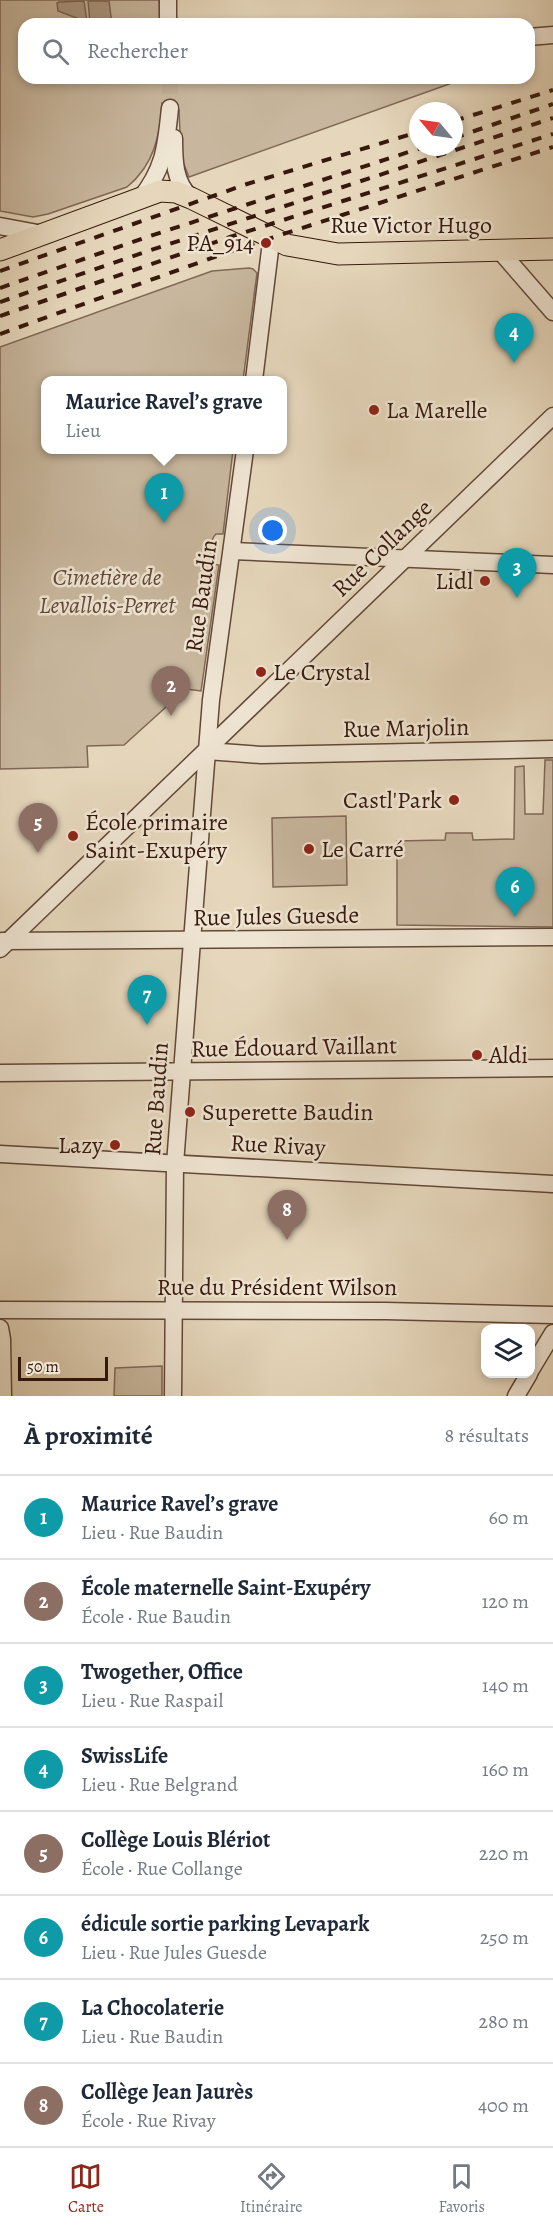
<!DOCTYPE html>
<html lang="fr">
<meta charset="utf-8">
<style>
body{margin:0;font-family:Alegreya,serif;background:#f6f6f7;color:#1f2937}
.controls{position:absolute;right:18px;bottom:18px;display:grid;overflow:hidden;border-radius:12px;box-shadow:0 3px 9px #0003}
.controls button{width:54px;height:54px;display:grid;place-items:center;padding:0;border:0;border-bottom:2px solid #e0e1e3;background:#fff;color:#1f2937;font:30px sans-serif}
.compass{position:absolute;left:409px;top:102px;width:54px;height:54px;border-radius:50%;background:#fff;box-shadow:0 3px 9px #0003;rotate:299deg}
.scale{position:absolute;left:18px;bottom:15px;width:90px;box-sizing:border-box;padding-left:6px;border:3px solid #37180d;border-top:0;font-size:16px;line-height:21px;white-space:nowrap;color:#37180d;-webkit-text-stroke:4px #efe5d3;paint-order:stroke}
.you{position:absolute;left:273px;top:531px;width:21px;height:21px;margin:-15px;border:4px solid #fff;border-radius:50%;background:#1a73e8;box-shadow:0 0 0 9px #1a73e833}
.badge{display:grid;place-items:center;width:39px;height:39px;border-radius:50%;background:#8f2418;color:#fff;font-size:20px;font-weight:700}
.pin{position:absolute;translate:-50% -50px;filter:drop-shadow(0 2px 3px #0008)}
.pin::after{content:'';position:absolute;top:32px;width:21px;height:18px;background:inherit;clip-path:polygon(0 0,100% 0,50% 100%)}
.popup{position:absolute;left:41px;top:376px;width:246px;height:78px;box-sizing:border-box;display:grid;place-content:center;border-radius:12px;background:#fff;filter:drop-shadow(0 2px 4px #0005);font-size:20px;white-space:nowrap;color:#747a83}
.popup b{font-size:22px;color:#1f2937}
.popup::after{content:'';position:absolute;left:50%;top:100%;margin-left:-12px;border:12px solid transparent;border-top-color:#fff}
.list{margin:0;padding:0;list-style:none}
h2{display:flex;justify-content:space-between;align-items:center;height:78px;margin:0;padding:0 24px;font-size:26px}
h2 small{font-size:20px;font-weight:400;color:#747a83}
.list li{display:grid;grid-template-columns:39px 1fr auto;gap:18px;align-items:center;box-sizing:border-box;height:84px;padding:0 24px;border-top:2px solid #e0e1e3}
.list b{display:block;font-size:22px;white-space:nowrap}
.list p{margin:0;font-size:20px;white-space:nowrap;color:#747a83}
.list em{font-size:20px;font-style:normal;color:#747a83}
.icon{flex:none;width:33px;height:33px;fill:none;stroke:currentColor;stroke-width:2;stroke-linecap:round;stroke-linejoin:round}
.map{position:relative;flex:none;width:553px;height:1396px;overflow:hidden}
.search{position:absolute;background:#fff;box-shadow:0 3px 9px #0003;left:18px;right:18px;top:18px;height:66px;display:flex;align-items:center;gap:15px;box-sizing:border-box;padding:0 21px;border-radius:18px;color:#747a83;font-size:22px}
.sheet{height:750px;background:#fff}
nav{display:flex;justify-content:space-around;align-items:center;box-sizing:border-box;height:84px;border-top:2px solid #e0e1e3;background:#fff;font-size:16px;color:#747a83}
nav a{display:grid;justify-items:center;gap:3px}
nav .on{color:#8f2418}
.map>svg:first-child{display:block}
.green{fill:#c8b79e;stroke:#806856;stroke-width:1.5}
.water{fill:#aa9680;stroke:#7c6452;stroke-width:1.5}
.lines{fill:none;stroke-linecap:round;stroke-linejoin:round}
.minor-tunnel{stroke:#c3b199;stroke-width:16;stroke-dasharray:16 8;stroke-linecap:butt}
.minor-casing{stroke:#634839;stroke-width:19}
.major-casing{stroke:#37180d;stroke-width:23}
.minor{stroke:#efe5d3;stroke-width:16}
.major{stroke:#e6d7bc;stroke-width:21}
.rail{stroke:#37180d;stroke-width:4;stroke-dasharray:10 10;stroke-linecap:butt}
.poi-dot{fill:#8f2418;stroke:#efe5d3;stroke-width:2}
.labels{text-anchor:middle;stroke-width:5;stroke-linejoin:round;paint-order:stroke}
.street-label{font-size:24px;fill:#37180d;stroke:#efe5d3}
.poi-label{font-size:24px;fill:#37180d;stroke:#efe5d3;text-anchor:start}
.park-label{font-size:24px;font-style:italic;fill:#624838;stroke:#efe5d3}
</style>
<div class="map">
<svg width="553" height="1396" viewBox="0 0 553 1396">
<rect width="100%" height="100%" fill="#e6d7bc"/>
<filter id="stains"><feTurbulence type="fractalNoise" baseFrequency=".00333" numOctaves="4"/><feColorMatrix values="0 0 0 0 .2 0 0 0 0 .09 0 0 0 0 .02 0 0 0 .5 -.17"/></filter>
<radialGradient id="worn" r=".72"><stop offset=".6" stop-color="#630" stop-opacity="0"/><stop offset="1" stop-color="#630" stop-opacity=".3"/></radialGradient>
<!-- green -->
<g class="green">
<path d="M0,0H159L160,24H24V78H466L189,177L181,157L179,110L162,103C160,136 154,165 127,187L48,214L33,217L0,211Z"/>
<path d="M249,268L253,269L257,273L243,380H45V450H233L223,534H216C210,539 209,558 213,564L219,565L201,691L186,689L124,745L87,746L88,767L0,769V347L212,271Z"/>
<path d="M545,760H553V927L397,925V841L445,840L446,833H472L473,840L514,839L515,767L524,766L525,814H543Z"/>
<path d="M346,816L347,885L273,887L272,818Z"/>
<path d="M162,1366V1396H114L115,1368Z"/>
</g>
<!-- water -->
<g class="water">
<path d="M84,1L87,22L58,11L57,3L59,2Z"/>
<path d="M88,1H109L112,24L90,23Z"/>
</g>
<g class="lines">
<!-- minor-tunnel -->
<path class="minor-tunnel" d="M170,78V108"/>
<!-- minor casing -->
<g class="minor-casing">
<g id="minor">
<path d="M168,0V24"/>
<path d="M529,37L553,35"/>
<path d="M174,138C174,160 174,182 191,198"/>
<path d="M140,199C165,168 166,145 170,108"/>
<path d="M0,226L43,234"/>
<path d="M500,251L553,312"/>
<path d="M254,380L270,250"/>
<path d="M232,551L553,565"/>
<path d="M207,751L261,755L553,749"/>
<path d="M2,941L553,937"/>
<path d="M0,949L553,416"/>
<path d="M0,1073L553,1068"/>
<path d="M0,1154L553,1184"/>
<path d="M0,1310L386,1311L553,1315"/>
<path d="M0,1328L2,1339L3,1396"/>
<path d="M530,1371L553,1333"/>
<path d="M173,1396L175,1164L191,954L211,700L245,450"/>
<path d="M516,1396L529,1374"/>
</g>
</g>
<!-- major casing -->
<g class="major-casing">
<path id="major" d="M0,250L160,191L176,192L191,198L287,245L338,254L553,249"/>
</g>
<!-- minor -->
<use href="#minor" class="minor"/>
<!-- major -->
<use href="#major" class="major"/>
<!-- rail -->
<g class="rail">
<path d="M454,121L553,90"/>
<path d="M454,138L553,104"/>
<path d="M0,271L247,184L418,132"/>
<path d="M0,288L147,237L424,147"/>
<path d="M0,302L151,250L553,118"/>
<path d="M0,316L230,237L553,134"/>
<path d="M0,334L234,250L553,147"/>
</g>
</g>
<!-- markers -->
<g class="poi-dot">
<circle cx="266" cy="243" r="6"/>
<circle cx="374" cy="410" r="6"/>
<circle cx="485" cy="581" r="6"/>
<circle cx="261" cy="672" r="6"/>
<circle cx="454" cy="800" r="6"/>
<circle cx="73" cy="836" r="6"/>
<circle cx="309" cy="849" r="6"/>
<circle cx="477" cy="1055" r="6"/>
<circle cx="190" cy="1112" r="6"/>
<circle cx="115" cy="1145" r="6"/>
</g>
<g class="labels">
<!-- street labels -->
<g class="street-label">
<text x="411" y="233">Rue Victor Hugo</text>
<text transform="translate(382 548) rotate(-44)" y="8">Rue Collange</text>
<text transform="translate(201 596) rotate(-82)" y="8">Rue Baudin</text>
<text transform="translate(406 728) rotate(-1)" y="8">Rue Marjolin</text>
<text transform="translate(276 916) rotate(-1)" y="8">Rue Jules Guesde</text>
<text transform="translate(294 1047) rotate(-1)" y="8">Rue Édouard Vaillant</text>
<text transform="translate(156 1099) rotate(-86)" y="8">Rue Baudin</text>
<text transform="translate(278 1145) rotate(3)" y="8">Rue Rivay</text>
<text x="277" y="1295">Rue du Président Wilson</text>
</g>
<!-- poi labels -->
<g class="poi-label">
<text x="254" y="251" text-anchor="end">PA_914</text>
<text x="386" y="418">La Marelle</text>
<text x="473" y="589" text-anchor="end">Lidl</text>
<text x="273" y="680">Le Crystal</text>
<text x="442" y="808" text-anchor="end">Castl'Park</text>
<text x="85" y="830">École primaire<tspan x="85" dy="28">Saint-Exupéry</tspan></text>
<text x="321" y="857">Le Carré</text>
<text x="489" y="1063">Aldi</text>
<text x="202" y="1120">Superette Baudin</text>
<text x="103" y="1153" text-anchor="end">Lazy</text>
</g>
<!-- park labels -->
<g class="park-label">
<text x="107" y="585">Cimetière de<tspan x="107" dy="28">Levallois-Perret</tspan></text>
</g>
</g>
<rect width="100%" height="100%" filter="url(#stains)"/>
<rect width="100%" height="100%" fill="url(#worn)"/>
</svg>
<div class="controls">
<button><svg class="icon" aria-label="layers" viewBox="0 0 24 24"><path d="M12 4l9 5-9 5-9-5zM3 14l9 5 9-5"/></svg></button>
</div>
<svg class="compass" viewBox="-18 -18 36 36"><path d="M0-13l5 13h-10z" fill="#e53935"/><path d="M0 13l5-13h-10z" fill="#747a83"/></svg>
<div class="scale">50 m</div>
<div class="you"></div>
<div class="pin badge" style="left:164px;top:523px;background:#0f9aa8">1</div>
<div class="popup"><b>Maurice Ravel’s grave</b>Lieu</div>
<div class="pin badge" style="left:171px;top:716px;background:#8d6e63">2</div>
<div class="pin badge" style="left:517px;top:598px;background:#0f9aa8">3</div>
<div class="pin badge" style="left:514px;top:363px;background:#0f9aa8">4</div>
<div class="pin badge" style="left:38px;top:853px;background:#8d6e63">5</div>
<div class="pin badge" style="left:515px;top:917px;background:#0f9aa8">6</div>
<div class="pin badge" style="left:147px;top:1025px;background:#0f9aa8">7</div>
<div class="pin badge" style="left:287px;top:1240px;background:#8d6e63">8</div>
<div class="search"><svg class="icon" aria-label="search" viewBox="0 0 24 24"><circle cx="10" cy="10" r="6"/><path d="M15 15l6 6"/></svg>Rechercher</div>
</div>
<section class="sheet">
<h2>À proximité<small>8 résultats</small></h2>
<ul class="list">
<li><span class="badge" style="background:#0f9aa8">1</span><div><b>Maurice Ravel’s grave</b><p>Lieu · Rue Baudin</p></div><em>60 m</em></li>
<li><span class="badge" style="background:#8d6e63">2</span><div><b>École maternelle Saint-Exupéry</b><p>École · Rue Baudin</p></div><em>120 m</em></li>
<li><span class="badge" style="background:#0f9aa8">3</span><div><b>Twogether, Office</b><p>Lieu · Rue Raspail</p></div><em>140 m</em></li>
<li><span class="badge" style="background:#0f9aa8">4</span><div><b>SwissLife</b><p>Lieu · Rue Belgrand</p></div><em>160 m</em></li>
<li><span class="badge" style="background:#8d6e63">5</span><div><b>Collège Louis Blériot</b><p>École · Rue Collange</p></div><em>220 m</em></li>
<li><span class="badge" style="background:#0f9aa8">6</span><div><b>édicule sortie parking Levapark</b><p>Lieu · Rue Jules Guesde</p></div><em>250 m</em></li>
<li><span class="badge" style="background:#0f9aa8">7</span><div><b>La Chocolaterie</b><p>Lieu · Rue Baudin</p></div><em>280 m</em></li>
<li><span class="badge" style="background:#8d6e63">8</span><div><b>Collège Jean Jaurès</b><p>École · Rue Rivay</p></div><em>400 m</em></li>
</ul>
</section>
<nav>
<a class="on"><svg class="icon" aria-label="map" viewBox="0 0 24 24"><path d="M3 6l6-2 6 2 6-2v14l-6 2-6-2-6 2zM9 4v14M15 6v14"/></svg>Carte</a>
<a><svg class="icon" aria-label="directions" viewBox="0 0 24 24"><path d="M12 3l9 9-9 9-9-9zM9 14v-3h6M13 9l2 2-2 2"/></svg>Itinéraire</a>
<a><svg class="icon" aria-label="saved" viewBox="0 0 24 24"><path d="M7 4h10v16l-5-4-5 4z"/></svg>Favoris</a>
</nav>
